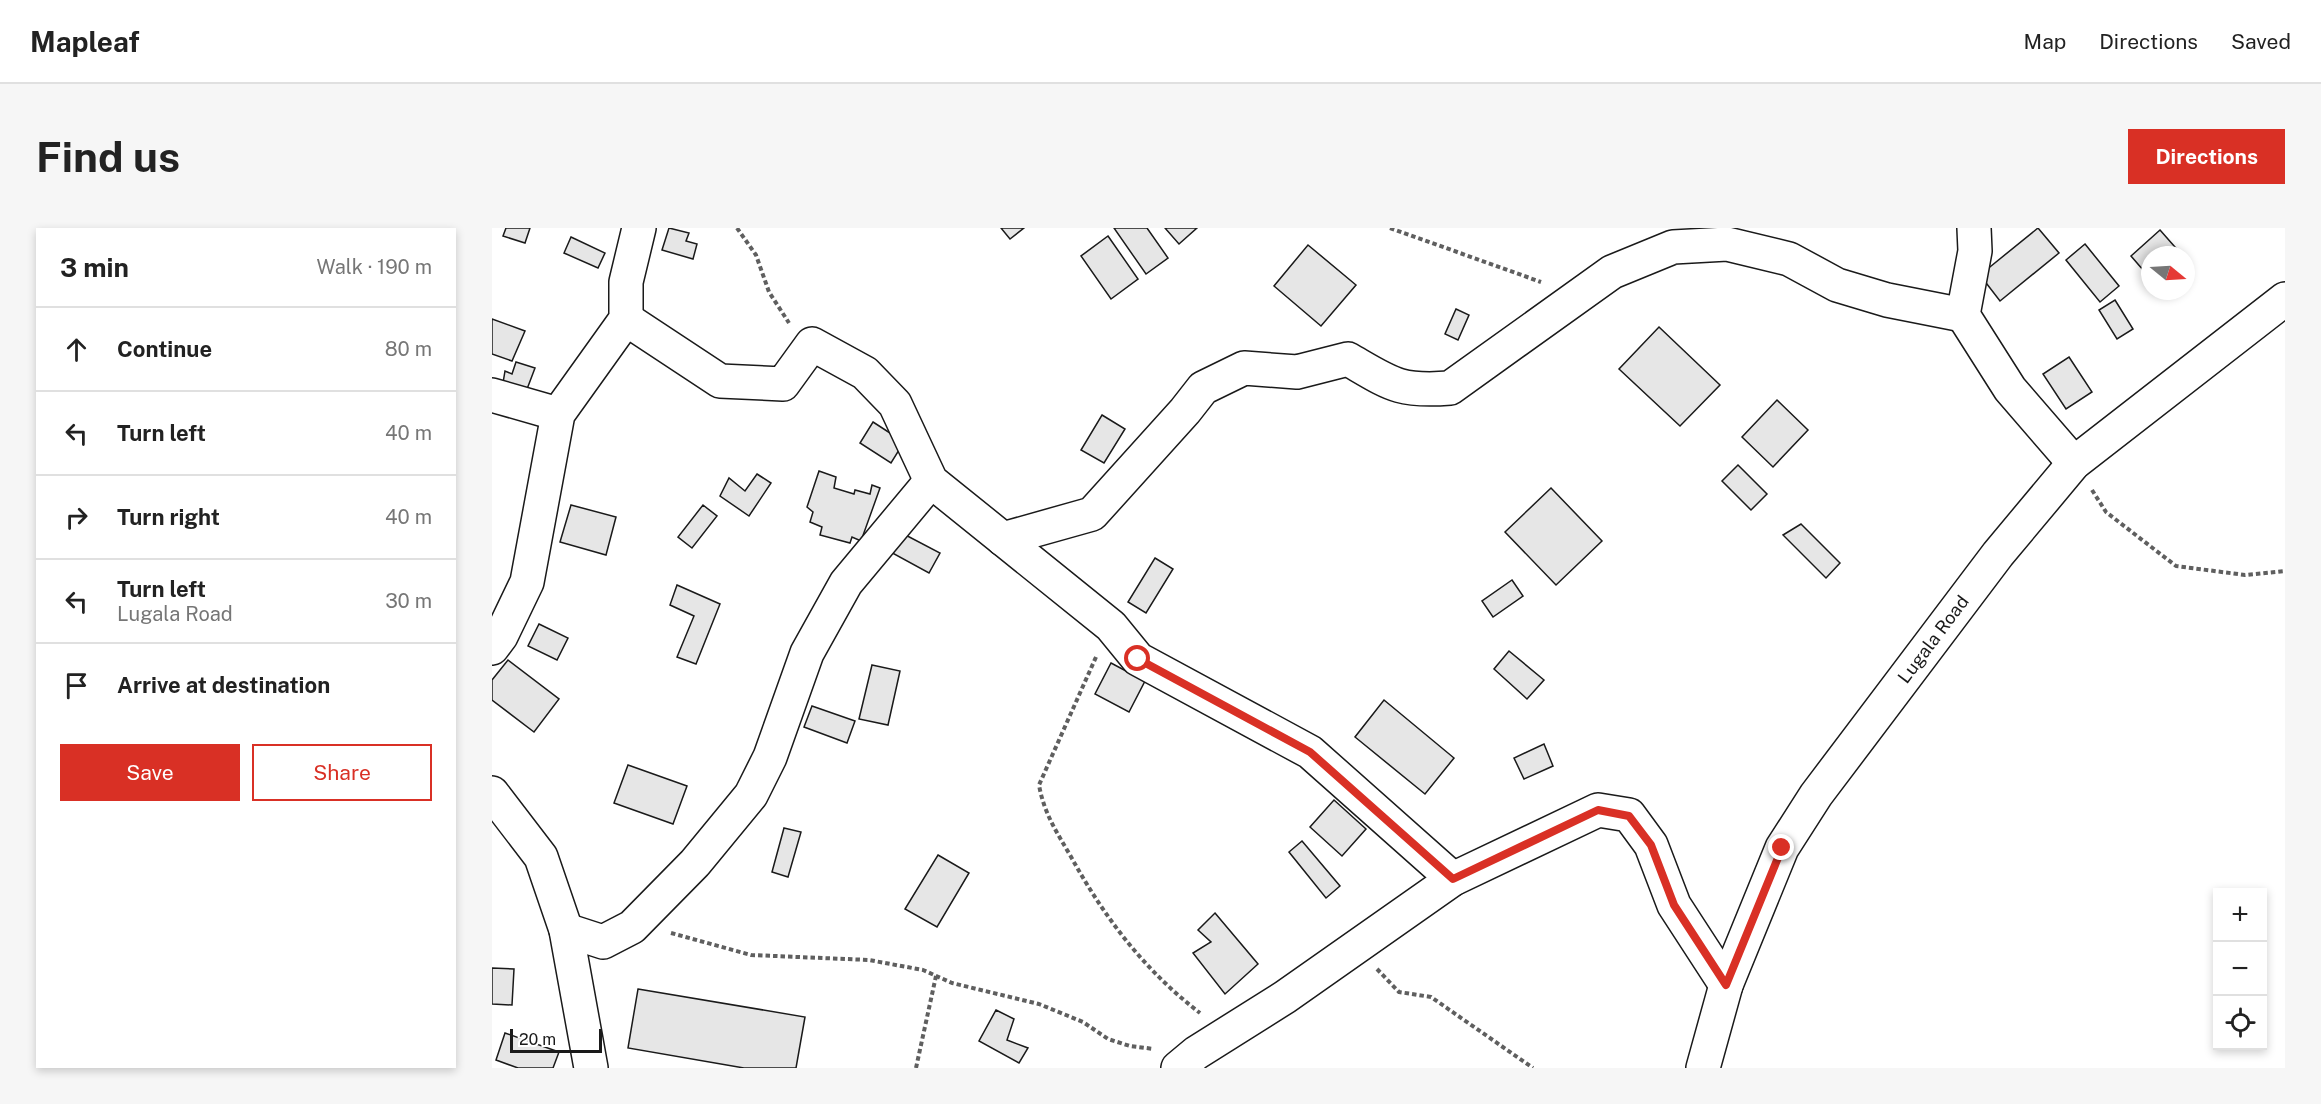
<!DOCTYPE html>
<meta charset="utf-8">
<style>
body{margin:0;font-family:"Public Sans",sans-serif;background:#f6f6f6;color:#222}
.controls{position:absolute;right:18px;bottom:18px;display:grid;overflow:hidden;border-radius:0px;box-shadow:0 3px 9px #0003}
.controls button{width:54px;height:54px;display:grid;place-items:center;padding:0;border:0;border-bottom:2px solid #e0e0e0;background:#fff;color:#222;font:30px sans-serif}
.compass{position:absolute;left:1649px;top:18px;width:54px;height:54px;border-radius:50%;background:#fff;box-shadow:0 3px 9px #0003;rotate:108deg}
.scale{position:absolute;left:18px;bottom:15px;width:92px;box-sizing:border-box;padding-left:6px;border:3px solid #1a1a1a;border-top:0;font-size:16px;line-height:21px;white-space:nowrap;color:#1a1a1a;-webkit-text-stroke:4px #fff;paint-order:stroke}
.stop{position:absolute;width:18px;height:18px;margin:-14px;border:4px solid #d93025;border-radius:50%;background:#fff}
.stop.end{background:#d93025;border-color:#fff;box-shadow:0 2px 6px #0008}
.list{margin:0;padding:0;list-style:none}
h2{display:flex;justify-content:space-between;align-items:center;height:78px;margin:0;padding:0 24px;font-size:26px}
h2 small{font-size:20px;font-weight:400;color:#767676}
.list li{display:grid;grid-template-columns:39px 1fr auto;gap:18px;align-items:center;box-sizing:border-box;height:84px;padding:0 24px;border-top:2px solid #e0e0e0}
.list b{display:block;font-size:22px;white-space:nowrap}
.list p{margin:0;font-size:20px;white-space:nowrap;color:#767676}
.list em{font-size:20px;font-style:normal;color:#767676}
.actions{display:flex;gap:12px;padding:18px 24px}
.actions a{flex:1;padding:14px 0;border:2px solid #d93025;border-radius:0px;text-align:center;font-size:21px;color:#d93025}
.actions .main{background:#d93025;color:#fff}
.icon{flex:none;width:33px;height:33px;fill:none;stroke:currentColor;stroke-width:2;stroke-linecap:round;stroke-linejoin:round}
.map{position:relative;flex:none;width:1793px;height:840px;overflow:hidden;border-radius:0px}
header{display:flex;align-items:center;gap:36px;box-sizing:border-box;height:84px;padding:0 30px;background:#fff;border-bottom:2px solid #e0e0e0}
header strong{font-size:28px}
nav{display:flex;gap:33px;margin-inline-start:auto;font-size:21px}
.intro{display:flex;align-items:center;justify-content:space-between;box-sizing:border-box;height:144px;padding:0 36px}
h1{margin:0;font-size:42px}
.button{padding:15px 27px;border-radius:0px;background:#d93025;color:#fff;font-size:21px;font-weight:700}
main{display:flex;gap:36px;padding:0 36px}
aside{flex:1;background:#fff;border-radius:0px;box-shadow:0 3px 9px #0003}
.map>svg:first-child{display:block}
.building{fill:#e6e6e6;stroke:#1a1a1a;stroke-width:1.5}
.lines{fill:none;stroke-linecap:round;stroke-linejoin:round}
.minor-casing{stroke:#1a1a1a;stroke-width:36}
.path{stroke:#5f5f5f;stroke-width:4;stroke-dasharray:4.5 3;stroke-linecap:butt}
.minor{stroke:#fff;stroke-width:33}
.route{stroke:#d93025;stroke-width:8}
.labels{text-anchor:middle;stroke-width:4.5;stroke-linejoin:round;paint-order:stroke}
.street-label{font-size:18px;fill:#1a1a1a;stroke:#fff}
</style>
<header>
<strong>Mapleaf</strong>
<nav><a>Map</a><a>Directions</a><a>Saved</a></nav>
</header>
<div class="intro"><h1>Find us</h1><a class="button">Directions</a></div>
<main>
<aside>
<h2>3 min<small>Walk · 190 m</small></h2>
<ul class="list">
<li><svg class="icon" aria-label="ahead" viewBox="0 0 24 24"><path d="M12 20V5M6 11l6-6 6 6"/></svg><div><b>Continue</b></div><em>80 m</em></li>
<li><svg class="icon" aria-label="left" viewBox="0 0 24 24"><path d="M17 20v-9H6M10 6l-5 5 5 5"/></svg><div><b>Turn left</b></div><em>40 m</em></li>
<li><svg class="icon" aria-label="right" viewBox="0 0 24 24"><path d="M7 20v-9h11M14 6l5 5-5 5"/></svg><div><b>Turn right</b></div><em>40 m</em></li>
<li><svg class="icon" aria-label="left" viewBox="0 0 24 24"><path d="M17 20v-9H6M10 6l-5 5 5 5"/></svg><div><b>Turn left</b><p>Lugala Road</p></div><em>30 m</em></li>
<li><svg class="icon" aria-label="arrive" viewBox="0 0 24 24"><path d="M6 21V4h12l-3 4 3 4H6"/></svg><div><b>Arrive at destination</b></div></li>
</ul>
<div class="actions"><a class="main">Save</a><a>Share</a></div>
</aside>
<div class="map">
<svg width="1793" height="840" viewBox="0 0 1793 840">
<rect width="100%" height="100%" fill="#fff"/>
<!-- building -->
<g class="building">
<path d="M14,0H38L33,15L11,8Z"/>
<path d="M177,0L197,5L194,13L205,16L201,31L170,22Z"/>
<path d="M509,0H532L518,11Z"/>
<path d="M622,0H655L676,30L654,46Z"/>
<path d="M673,0H705L687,16Z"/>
<path d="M1546,0L1567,25L1508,73L1488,47Z"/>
<path d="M1668,2L1690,27H1658V50L1639,28Z"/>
<path d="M616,8L646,51L619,71L589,28Z"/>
<path d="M79,9L113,25L106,40L72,25Z"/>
<path d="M1593,16L1627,58L1608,74L1574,32Z"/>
<path d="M816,17L864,57L829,98L782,58Z"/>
<path d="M1623,72L1641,101L1625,111L1607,82Z"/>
<path d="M964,81L977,87L966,112L953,106Z"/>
<path d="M0,91L33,103L20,133L0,126Z"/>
<path d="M1167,99L1228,157L1188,198L1127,141Z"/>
<path d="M1577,129L1600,164L1574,181L1551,146Z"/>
<path d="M24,134L43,140L32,169L10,161L13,143L20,146Z"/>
<path d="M1285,172L1316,202L1281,239L1250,209Z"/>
<path d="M610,187L633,201L612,235L589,222Z"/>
<path d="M381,194L412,214L399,235L368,215Z"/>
<path d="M1246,237L1275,266L1259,282L1230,253Z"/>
<path d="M327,243L344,249L342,260L362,266L363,262L378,266L380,257L388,260L369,313L360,309L358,315L328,307L330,299L318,294L321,284L315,279Z"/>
<path d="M265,246L279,255L257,288L228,268L237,250L253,263Z"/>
<path d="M1059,260L1110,313L1064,357L1013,304Z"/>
<path d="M79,277L124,289L114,327L68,314Z"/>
<path d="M211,277L225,288L200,320L186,309Z"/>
<path d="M1309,296L1348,335L1334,350L1291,307Z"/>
<path d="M404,302L448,325L437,345L393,321Z"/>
<path d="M663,330L681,341L654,385L636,374Z"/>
<path d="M1020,352L1031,368L1001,389L990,373Z"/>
<path d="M185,357L228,376L204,436L185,429L202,388L178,377Z"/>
<path d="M47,396L76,410L65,432L36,418Z"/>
<path d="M1017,423L1052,452L1035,471L1002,441Z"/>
<path d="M16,432L67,471L42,504L0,472V452Z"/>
<path d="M619,435L653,453L637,484L603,466Z"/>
<path d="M380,437L408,443L396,497L367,491Z"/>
<path d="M892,472L962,530L933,566L863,509Z"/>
<path d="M320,478L363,493L355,515L312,499Z"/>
<path d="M1052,516L1061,538L1032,551L1022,530Z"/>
<path d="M136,537L195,558L181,596L122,575Z"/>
<path d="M842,572L874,601L850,628L818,599Z"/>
<path d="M292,600L309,604L296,649L280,644Z"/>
<path d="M810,613L848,658L834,670L797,624Z"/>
<path d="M446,627L477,645L445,699L413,681Z"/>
<path d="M723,685L766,736L733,766L701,725L719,714L706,702Z"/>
<path d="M0,740L22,741L20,777L0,776Z"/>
<path d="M146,761L313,789L304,840H252L136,820Z"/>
<path d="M504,782L522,791L515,812L536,820L527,835L487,813Z"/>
<path d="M13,805L67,824L61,840H26L4,832Z"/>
</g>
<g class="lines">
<!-- minor casing -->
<g class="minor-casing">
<g id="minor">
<path d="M1482,0L1483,23L1471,87L1518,161L1582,235"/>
<path d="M134,91L228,153L291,156L320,116L373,145L403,176L439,253L619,398L646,431L818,524L961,651"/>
<path d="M0,167L66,186"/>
<path d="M511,311L600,286L693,183L711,160L752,140L805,144L856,131C899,156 907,164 958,160L1120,44L1181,19L1235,16L1297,31L1345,57L1395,72L1471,87"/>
<path d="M0,420L9,408L35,354L66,186L134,91V54L147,0"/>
<path d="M0,565L49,629L74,702L99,840"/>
<path d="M74,702L111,714L140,699L203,635L259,567L278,529L315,425L354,355L439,253"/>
<path d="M686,840L704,825L793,769L961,651L1106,582L1137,587L1159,617L1182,677L1234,757"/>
<path id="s1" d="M1211,840L1234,757L1290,620L1324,567L1506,326L1582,235L1793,71"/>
</g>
</g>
<!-- path -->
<g class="path">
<path d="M245,0L264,27L277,64L297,95"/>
<path d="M898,0L1049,54"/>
<path d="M1600,262L1614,284L1684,338L1753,347L1793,343"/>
<path d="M604,429L547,557C552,585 564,603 578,627C612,689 652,742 708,785"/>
<path d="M179,705L259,727L377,732L431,742L460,755L547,776L591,794L616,811L638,818L662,821"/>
<path d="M885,741L907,764L939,769L1041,840"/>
<path d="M424,840L444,748"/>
</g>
<!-- minor -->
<use href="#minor" class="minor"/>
</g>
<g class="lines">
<!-- route -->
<path class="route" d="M646,431L818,524L961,651L1106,582L1137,588L1159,617L1182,677L1234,757L1290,620"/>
</g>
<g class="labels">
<!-- street labels -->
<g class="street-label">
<text dy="6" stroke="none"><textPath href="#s1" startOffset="492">Lugala Road</textPath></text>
</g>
</g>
</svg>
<div class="controls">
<button>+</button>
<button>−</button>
<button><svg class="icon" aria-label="locate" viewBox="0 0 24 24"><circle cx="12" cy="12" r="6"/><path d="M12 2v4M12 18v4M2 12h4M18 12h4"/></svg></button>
</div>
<svg class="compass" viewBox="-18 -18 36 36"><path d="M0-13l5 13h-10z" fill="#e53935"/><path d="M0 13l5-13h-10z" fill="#767676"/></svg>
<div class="scale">20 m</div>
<div class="stop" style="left:646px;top:431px"></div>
<div class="stop end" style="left:1290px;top:620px"></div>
</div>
</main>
